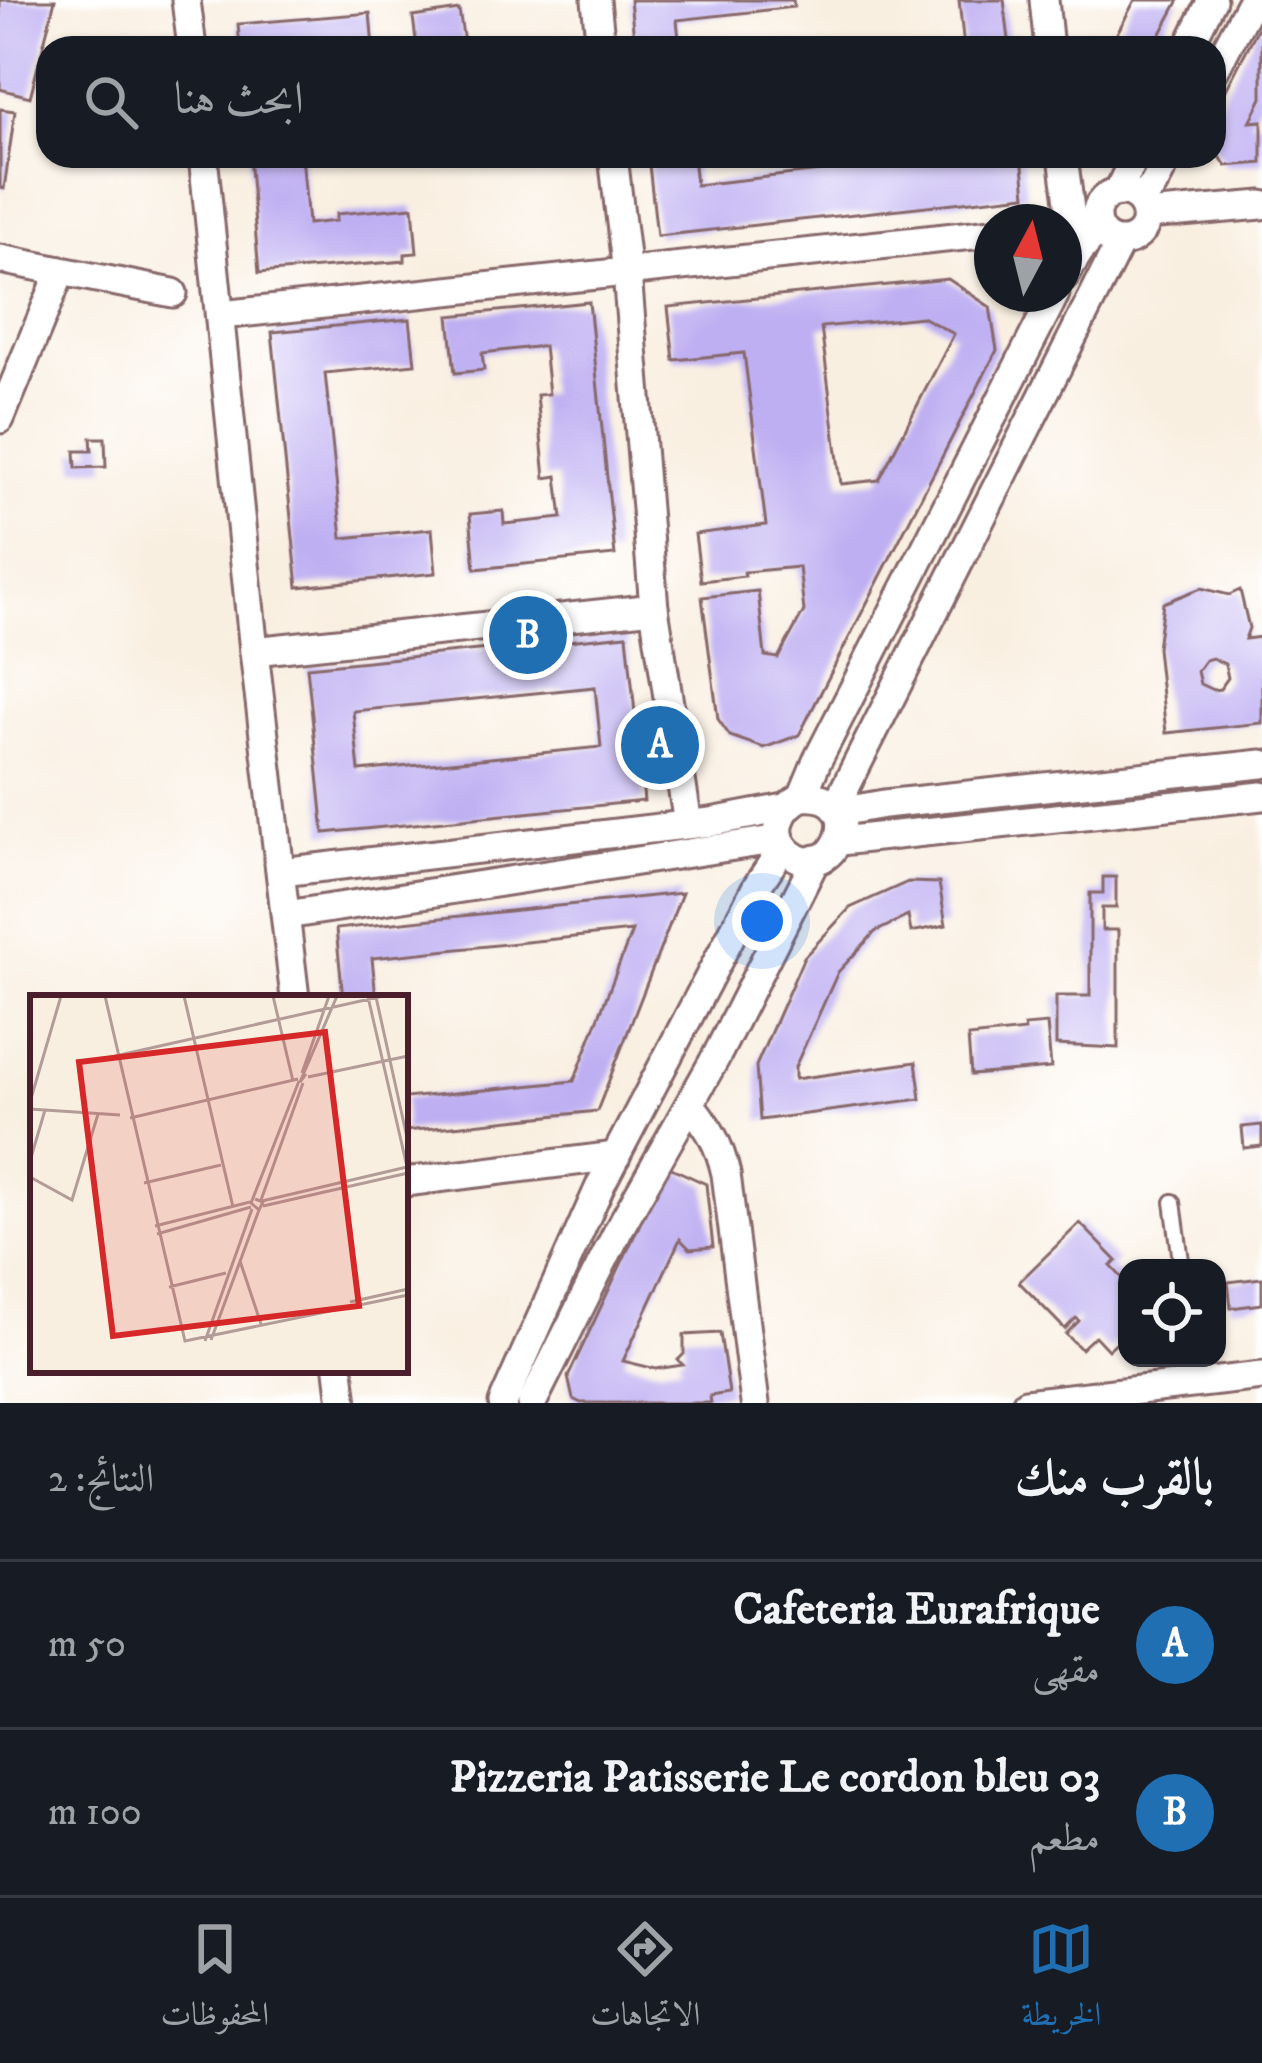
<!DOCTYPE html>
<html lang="ar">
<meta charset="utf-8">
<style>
body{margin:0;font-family:"IM FELL DW Pica",Amiri,serif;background:#20242c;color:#f1f3f6;direction:rtl}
.controls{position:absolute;right:36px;bottom:36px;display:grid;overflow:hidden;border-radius:24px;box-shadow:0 3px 9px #0004}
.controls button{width:108px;height:108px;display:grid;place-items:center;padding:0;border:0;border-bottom:3px solid #363941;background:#171b24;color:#f1f3f6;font:60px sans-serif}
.compass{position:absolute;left:974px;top:204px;width:108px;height:108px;border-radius:50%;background:#171b24;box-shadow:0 3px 9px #0004;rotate:7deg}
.you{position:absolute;left:762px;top:921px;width:42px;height:42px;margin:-30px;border:9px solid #fff;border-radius:50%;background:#1a73e8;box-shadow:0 0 0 18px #1a73e833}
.badge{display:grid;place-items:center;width:78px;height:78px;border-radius:50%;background:#1f6fb2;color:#fff;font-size:39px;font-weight:700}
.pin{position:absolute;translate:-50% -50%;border:6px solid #fff;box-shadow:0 3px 12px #0006}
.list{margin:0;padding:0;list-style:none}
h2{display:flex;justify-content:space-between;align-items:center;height:156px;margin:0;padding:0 48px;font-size:51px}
h2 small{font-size:39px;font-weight:400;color:#9ea1a6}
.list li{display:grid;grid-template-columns:78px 1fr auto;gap:36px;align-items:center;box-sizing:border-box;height:168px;padding:0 48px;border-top:3px solid #363941}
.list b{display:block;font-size:45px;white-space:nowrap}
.list p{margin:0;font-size:39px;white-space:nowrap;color:#9ea1a6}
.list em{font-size:39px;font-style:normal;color:#9ea1a6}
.icon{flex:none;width:66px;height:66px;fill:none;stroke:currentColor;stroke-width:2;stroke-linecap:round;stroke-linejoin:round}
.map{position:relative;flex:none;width:1262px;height:1403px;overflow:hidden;direction:ltr}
.search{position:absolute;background:#171b24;box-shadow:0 3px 9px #0004;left:36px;right:36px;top:36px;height:132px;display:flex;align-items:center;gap:30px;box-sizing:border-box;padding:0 42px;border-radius:36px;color:#9ea1a6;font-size:45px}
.sheet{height:492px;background:#171b24}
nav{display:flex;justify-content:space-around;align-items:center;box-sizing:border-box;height:168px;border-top:3px solid #363941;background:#171b24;font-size:33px;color:#9ea1a6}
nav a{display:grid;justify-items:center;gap:6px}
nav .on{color:#1f6fb2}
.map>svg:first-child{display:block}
.building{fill:#beaff2;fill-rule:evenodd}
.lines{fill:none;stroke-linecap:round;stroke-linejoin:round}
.lane-casing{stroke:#87686b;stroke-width:20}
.street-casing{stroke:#87686b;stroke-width:33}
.lane{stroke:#fff;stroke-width:14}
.street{stroke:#fff;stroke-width:27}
.inset-road{fill:none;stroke:#b39c98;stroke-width:3}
.view{fill:#d62828;fill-opacity:0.15;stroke:#d62828;stroke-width:6}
.inset-edge{fill:none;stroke:#4a1f2b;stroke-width:6}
</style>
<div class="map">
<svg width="1262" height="1403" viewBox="0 0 1262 1403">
<rect width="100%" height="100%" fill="#fff"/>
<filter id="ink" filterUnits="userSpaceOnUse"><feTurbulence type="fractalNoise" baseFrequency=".00833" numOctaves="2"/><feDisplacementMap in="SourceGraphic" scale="24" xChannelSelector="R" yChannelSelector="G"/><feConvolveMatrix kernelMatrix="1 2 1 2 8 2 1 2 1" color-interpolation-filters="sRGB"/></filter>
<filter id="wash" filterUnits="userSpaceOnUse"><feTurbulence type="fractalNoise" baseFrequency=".004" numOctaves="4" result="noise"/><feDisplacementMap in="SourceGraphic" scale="48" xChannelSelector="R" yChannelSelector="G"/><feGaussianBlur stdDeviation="2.7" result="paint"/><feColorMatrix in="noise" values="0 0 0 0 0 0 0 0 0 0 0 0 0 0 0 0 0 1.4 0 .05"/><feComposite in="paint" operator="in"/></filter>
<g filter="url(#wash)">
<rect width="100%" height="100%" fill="#f9efe1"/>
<g id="blocks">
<!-- building -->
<g class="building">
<path d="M0,0H55L30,97L0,89Z"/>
<path d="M630,0H793L794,7L677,20L680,48H635Z"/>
<path d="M959,0H1004L1010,48H964Z"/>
<path d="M1135,0H1179L1153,48H1109Z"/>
<path d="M459,10L465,48H417L413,17Z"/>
<path d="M370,13L373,48H240L238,24Z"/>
<path d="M1262,20V98L1250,122L1262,121V163L1226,166L1214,147V113Z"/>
<path d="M0,109L15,111L4,189L0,188Z"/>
<path d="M249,156H302L308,224L336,221V214L413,207L417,253L405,254V261L259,273Z"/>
<path d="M648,156H693L696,185L955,156H1022L1026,195L657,236Z"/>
<path d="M948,279L990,307L997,350L799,735L764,748L730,736L718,719L702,597L758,591L765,656L778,658L804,611L799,567L744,572L745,576L701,581L695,534L766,525L744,353L674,360L668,307ZM922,317L954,334L879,480L841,484L821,327Z"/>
<path d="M589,302L615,555L475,569L470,514L503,511L504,524L562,518L557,476L545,478L537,395L549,394L544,346L482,353L484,370L455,373L449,316Z"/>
<path d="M410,319L415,364L325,373L342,538L432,529L436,573L298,587L272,332Z"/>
<path d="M91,438H105L106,467L76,468L75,451H92Z"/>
<path d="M1201,588L1229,595L1240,590L1249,628L1245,639L1262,637V723L1166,733L1157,648L1163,603ZM1212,658L1225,664L1228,678L1220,689L1213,690L1200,684L1197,671L1205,660Z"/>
<path d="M627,635L644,801L324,833L307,667ZM595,687L601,747L359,771L353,711Z"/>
<path d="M1103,877H1116V908H1102V930H1118V1048L1056,1045V996H1090V893H1103Z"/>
<path d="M908,882L939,883L946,925L911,932L908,916L875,932L838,972L795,1067V1079L916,1062L921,1099L760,1120L756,1066L804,957L850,908Z"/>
<path d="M682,893L597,1111L405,1131V1098L574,1081L632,931L372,958L376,998H343L336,929Z"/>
<path d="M1047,1024L1051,1068L971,1075L968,1037L1025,1031L1024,1026Z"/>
<path d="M1262,1125V1146L1244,1148L1242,1127Z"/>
<path d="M667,1166L706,1184L713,1247L690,1249L680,1239L623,1361L656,1369L683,1365L678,1360L684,1354V1335L720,1333L729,1393L710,1396L711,1403H581L573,1399L568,1377Z"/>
<path d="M1080,1223L1117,1261L1111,1266L1127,1283V1344L1121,1338L1108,1350L1095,1336L1081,1349L1066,1334L1079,1321L1076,1318L1065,1329L1019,1282Z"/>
<path d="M1262,1278V1304L1231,1308L1228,1282Z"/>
</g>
</g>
</g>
<g filter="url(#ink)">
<use href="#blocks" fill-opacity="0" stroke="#87686b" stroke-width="3"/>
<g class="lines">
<!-- lane casing -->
<g class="lane-casing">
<g id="lane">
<path d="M1173,1202L1182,1268"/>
<path d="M1194,1358L1197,1384"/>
</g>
</g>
<!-- street casing -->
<g class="street-casing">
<g id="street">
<path d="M186,0L192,48"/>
<path d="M596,0L601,48"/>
<path d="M1044,0L1049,48"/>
<path d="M1188,48L1212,0"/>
<path d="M1214,71L1252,0"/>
<path d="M203,156L254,651L295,998"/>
<path d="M613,156L627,273L654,608L688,824"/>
<path d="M1063,156L1072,225"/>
<circle cx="1121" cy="217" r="25"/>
<path d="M1118,192L1135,156"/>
<path d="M1140,200L1153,186L1169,156"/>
<path d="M1147,215L1262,205"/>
<path d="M0,259L173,293"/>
<path d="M1064,277L1079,252L1098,230"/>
<path d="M221,315L992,233"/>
<path d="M0,419L61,271"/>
<path d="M254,651L654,608"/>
<path d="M802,797C875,791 833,893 788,851C769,832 782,806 802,797L817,761L1055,294"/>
<path d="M835,808L1120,243"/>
<path d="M839,812L884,804L1262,764"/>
<path d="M840,841L1262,796"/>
<path d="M281,872L711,822L785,808"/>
<path d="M286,915L780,839"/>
<path d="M690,1104C710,1129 719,1143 726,1174L755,1403"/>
<path d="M405,1182L616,1156"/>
<path d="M339,1370L343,1403"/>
<path d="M503,1403L601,1184L757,886L784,846"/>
<path d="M532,1403L619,1229L717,1055L816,859"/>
<path d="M1026,1403L1262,1376"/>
</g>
</g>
<!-- lane -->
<use href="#lane" class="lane"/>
<!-- street -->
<use href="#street" class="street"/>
</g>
</g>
<!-- overview -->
<g transform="translate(30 995)">
<rect width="378" height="378" fill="#f9efe1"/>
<path class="inset-road" d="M75,1L155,346L378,300M154,1L203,212M243,1L263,86M338,2L378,176M346,2L378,147M85,61L353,1M272,78L299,1M276,79L270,87L307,1M278,82L378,61M0,107L31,1M0,114L90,120M100,123L268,84M0,166L15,115M0,182L42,205L68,119M114,188L191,170M225,204L233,207L229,215L221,208L269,86M231,205L273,88M232,206L377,172M233,211L378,178M125,231L220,207M127,239L221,212M210,266L231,329M139,292L196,278M320,307L378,294M181,345L229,215M175,346L222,214"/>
<path class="view" d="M295,37L329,311L83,341L49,67Z"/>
<rect width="378" height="378" class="inset-edge"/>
</g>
</svg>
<div class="controls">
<button><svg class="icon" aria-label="locate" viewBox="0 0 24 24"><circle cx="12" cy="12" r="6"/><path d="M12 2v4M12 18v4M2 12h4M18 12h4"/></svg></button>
</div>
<svg class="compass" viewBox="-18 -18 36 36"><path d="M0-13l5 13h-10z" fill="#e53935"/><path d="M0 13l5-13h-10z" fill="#9ea1a6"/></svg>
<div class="you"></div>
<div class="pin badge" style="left:660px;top:745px">A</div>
<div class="pin badge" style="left:528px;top:635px">B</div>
<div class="search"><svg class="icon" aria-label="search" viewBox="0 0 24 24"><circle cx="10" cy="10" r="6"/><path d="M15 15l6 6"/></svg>ابحث هنا</div>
</div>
<section class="sheet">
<h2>بالقرب منك<small>النتائج: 2</small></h2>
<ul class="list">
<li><span class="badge">A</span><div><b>Cafeteria Eurafrique</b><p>مقهى</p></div><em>50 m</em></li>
<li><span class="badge">B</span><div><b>Pizzeria Patisserie Le cordon bleu 03</b><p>مطعم</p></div><em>100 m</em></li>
</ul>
</section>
<nav>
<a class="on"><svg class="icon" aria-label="map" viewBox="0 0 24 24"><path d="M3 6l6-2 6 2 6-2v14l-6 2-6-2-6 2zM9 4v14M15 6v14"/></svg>الخريطة</a>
<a><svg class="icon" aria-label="directions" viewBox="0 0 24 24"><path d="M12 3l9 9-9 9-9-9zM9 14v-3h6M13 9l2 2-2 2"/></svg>الاتجاهات</a>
<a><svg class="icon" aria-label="saved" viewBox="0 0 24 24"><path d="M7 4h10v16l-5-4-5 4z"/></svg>المحفوظات</a>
</nav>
